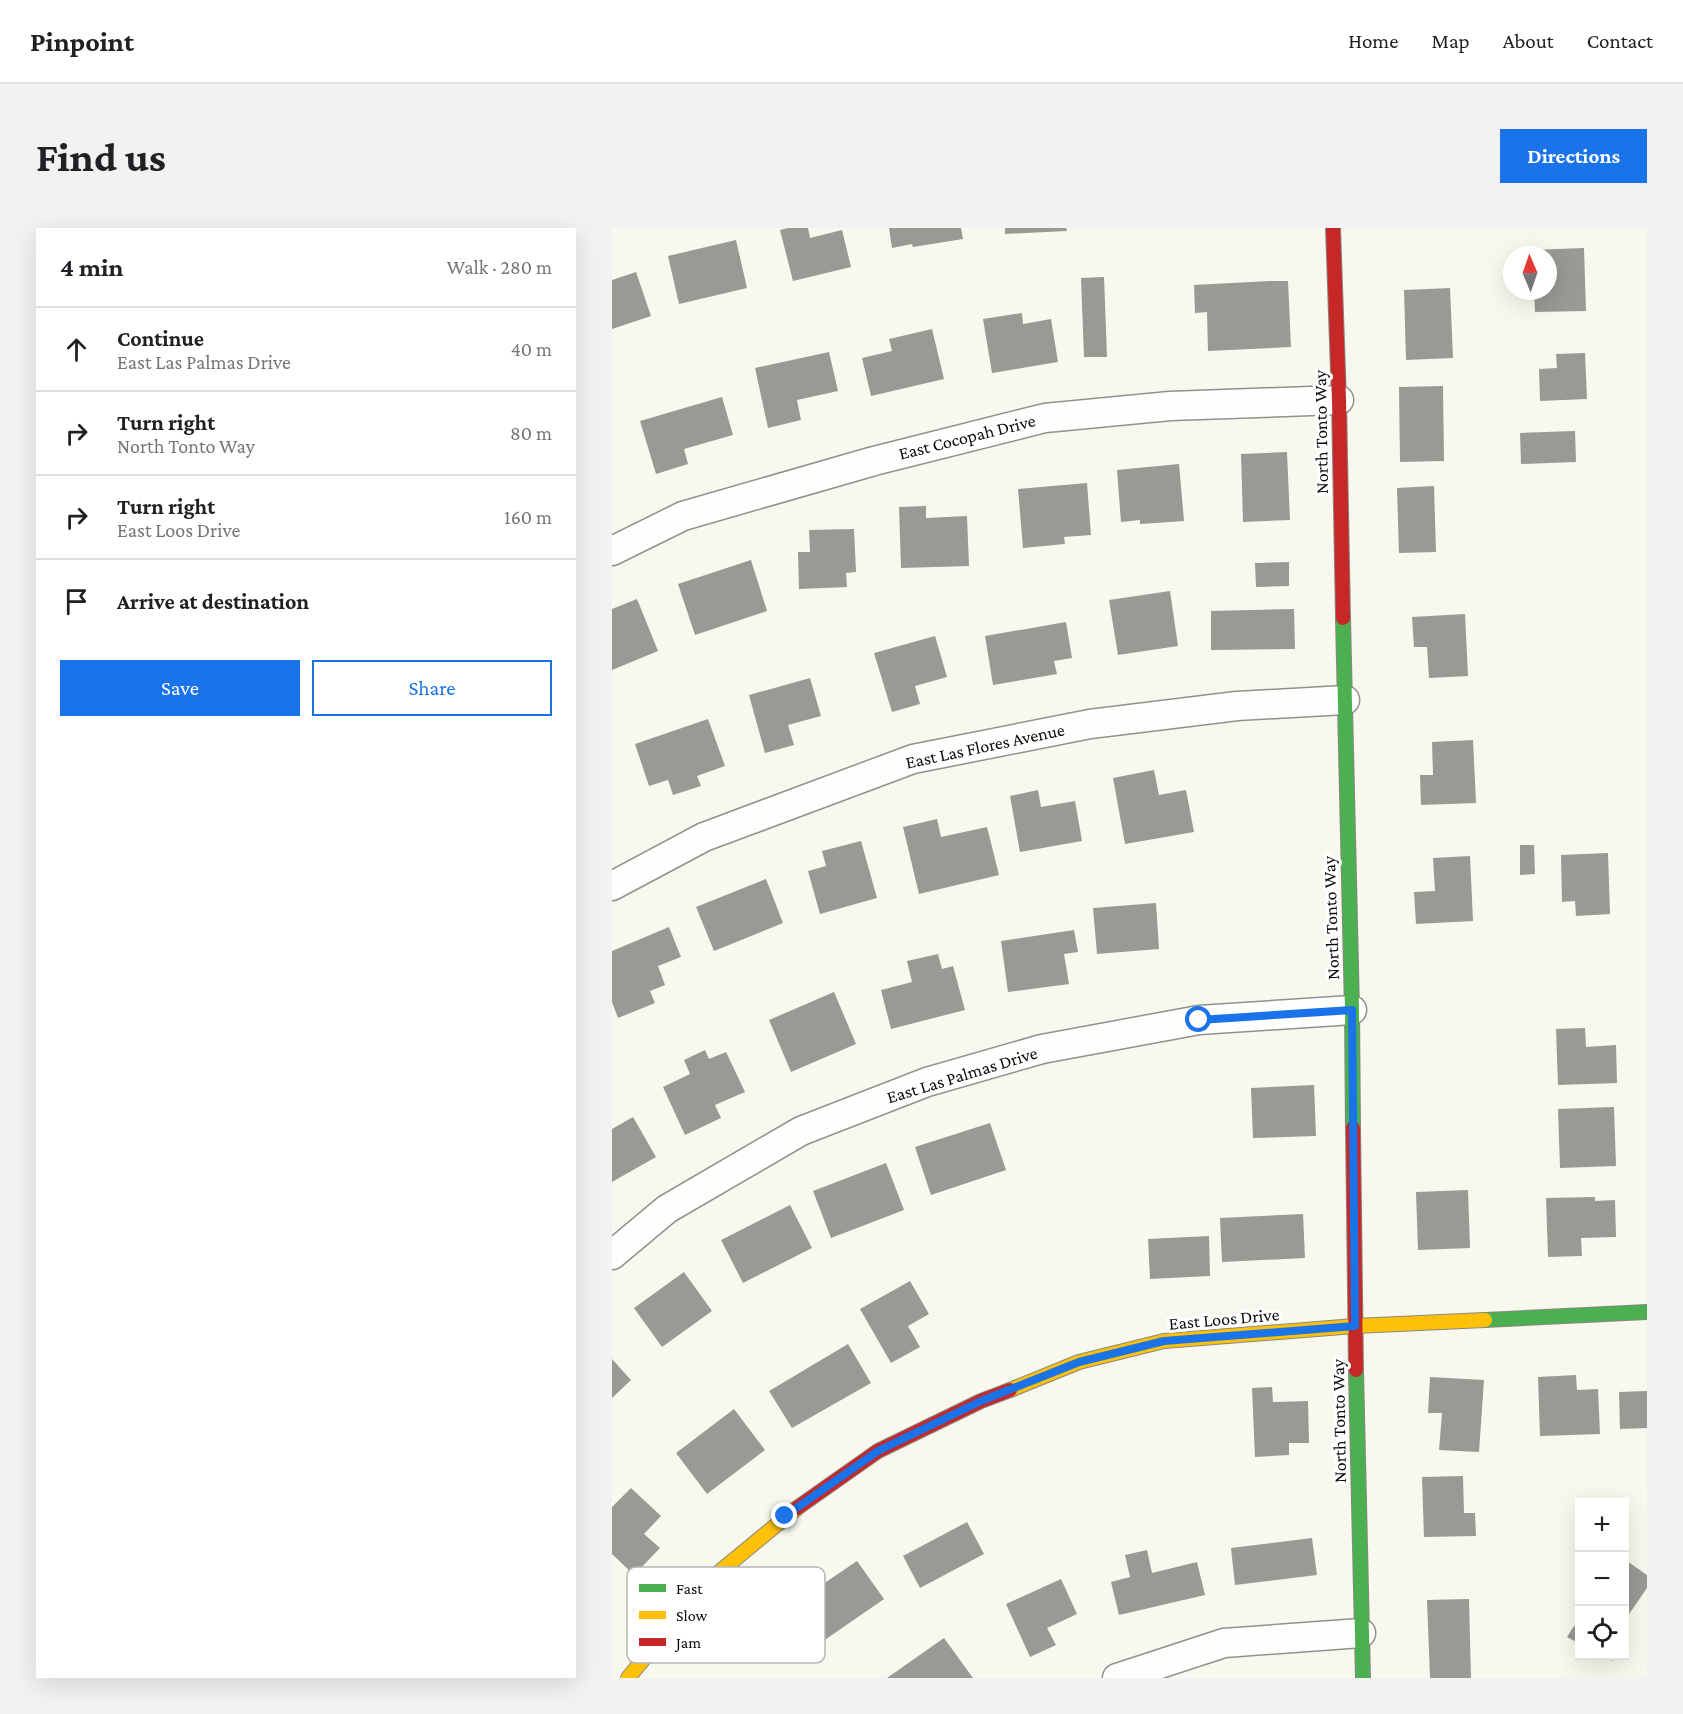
<!DOCTYPE html>
<meta charset="utf-8">
<style>
body{margin:0;font-family:"Crimson Pro",serif;background:#f2f2f2;color:#202124}
.controls{position:absolute;right:18px;bottom:18px;display:grid;overflow:hidden;border-radius:0px;box-shadow:0 6px 24px #0002}
.controls button{width:54px;height:54px;display:grid;place-items:center;padding:0;border:0;border-bottom:2px solid #e0e0e0;background:#fff;color:#202124;font:30px sans-serif}
.compass{position:absolute;left:891px;top:18px;width:54px;height:54px;border-radius:50%;background:#fff;box-shadow:0 6px 24px #0002;rotate:358deg}
.stop{position:absolute;width:18px;height:18px;margin:-14px;border:4px solid #1a73e8;border-radius:50%;background:#fff}
.stop.end{background:#1a73e8;border-color:#fff;box-shadow:0 2px 6px #0008}
.list{margin:0;padding:0;list-style:none}
h2{display:flex;justify-content:space-between;align-items:center;height:78px;margin:0;padding:0 24px;font-size:26px}
h2 small{font-size:20px;font-weight:400;color:#757577}
.list li{display:grid;grid-template-columns:39px 1fr auto;gap:18px;align-items:center;box-sizing:border-box;height:84px;padding:0 24px;border-top:2px solid #e0e0e0}
.list b{display:block;font-size:22px;white-space:nowrap}
.list p{margin:0;font-size:20px;white-space:nowrap;color:#757577}
.list em{font-size:20px;font-style:normal;color:#757577}
.actions{display:flex;gap:12px;padding:18px 24px}
.actions a{flex:1;padding:14px 0;border:2px solid #1a73e8;border-radius:0px;text-align:center;font-size:21px;color:#1a73e8}
.actions .main{background:#1a73e8;color:#fff}
.icon{flex:none;width:33px;height:33px;fill:none;stroke:currentColor;stroke-width:2;stroke-linecap:round;stroke-linejoin:round}
.map{position:relative;flex:none;width:1035px;height:1450px;overflow:hidden;border-radius:0px}
header{display:flex;align-items:center;gap:36px;box-sizing:border-box;height:84px;padding:0 30px;background:#fff;border-bottom:2px solid #e0e0e0}
header strong{font-size:28px}
nav{display:flex;gap:33px;margin-inline-start:auto;font-size:21px}
.intro{display:flex;align-items:center;justify-content:space-between;box-sizing:border-box;height:144px;padding:0 36px}
h1{margin:0;font-size:42px}
.button{padding:15px 27px;border-radius:0px;background:#1a73e8;color:#fff;font-size:21px;font-weight:700}
main{display:flex;gap:36px;padding:0 36px}
aside{flex:1;background:#fff;border-radius:0px;box-shadow:0 6px 24px #0002}
.map>svg:first-child{display:block}
.building{fill:#9a9a94}
.lines{fill:none;stroke-linecap:round;stroke-linejoin:round}
.street-casing{stroke:#91918d;stroke-width:31}
.fast-casing{stroke:#888883;stroke-width:16}
.slow-casing{stroke:#888883;stroke-width:16}
.jam-casing{stroke:#888883;stroke-width:16}
.street{stroke:#fefefc;stroke-width:28}
.fast{stroke:#4caf50;stroke-width:14}
.slow{stroke:#ffc107;stroke-width:14}
.jam{stroke:#c62828;stroke-width:14}
.route{stroke:#1a73e8;stroke-width:8}
.labels{text-anchor:middle;stroke-width:6;stroke-linejoin:round;paint-order:stroke}
.street-label{font-size:18px;fill:#0a0a0a;stroke:#fff}
.key{fill:#fff;stroke:#b6b6b6;stroke-width:1.5}
.key-label{font-size:16px;fill:#0a0a0a}
</style>
<header>
<strong>Pinpoint</strong>
<nav><a>Home</a><a>Map</a><a>About</a><a>Contact</a></nav>
</header>
<div class="intro"><h1>Find us</h1><a class="button">Directions</a></div>
<main>
<aside>
<h2>4 min<small>Walk · 280 m</small></h2>
<ul class="list">
<li><svg class="icon" aria-label="ahead" viewBox="0 0 24 24"><path d="M12 20V5M6 11l6-6 6 6"/></svg><div><b>Continue</b><p>East Las Palmas Drive</p></div><em>40 m</em></li>
<li><svg class="icon" aria-label="right" viewBox="0 0 24 24"><path d="M7 20v-9h11M14 6l5 5-5 5"/></svg><div><b>Turn right</b><p>North Tonto Way</p></div><em>80 m</em></li>
<li><svg class="icon" aria-label="right" viewBox="0 0 24 24"><path d="M7 20v-9h11M14 6l5 5-5 5"/></svg><div><b>Turn right</b><p>East Loos Drive</p></div><em>160 m</em></li>
<li><svg class="icon" aria-label="arrive" viewBox="0 0 24 24"><path d="M6 21V4h12l-3 4 3 4H6"/></svg><div><b>Arrive at destination</b></div></li>
</ul>
<div class="actions"><a class="main">Save</a><a>Share</a></div>
</aside>
<div class="map">
<svg width="1035" height="1450" viewBox="0 0 1035 1450">
<rect width="100%" height="100%" fill="#f8f8ee"/>
<!-- building -->
<g class="building">
<path d="M176,0H196L198,10L230,2L239,39L181,53L168,2Z"/>
<path d="M277,0H349L351,11L301,19L300,16L280,20Z"/>
<path d="M393,0H454L455,3L393,6Z"/>
<path d="M124,12L135,60L67,76L56,28Z"/>
<path d="M972,20L974,83L923,84L922,63H936V27H921L920,22Z"/>
<path d="M24,44L39,88L0,101V52Z"/>
<path d="M492,49L495,129H472L469,50Z"/>
<path d="M658,53H676L679,119L596,123L595,84L583,85L582,57Z"/>
<path d="M838,60L841,130L794,132L792,62Z"/>
<path d="M410,85L411,96L439,91L446,134L380,145L371,91Z"/>
<path d="M320,101L332,151L259,168L250,130L280,123L277,111Z"/>
<path d="M217,124L226,163L185,172L189,192L156,200L143,140Z"/>
<path d="M973,125L975,171L928,173L927,141L945,140L944,126Z"/>
<path d="M831,158L832,233L788,234L787,159Z"/>
<path d="M110,169L121,207L72,221L76,236L44,246L28,193Z"/>
<path d="M963,203L964,234L909,236L908,205Z"/>
<path d="M675,224L678,292L631,294L629,226Z"/>
<path d="M567,236L572,293L528,296V292L509,294L505,242Z"/>
<path d="M475,255L479,307L452,309L453,316L411,320L406,261Z"/>
<path d="M822,258L824,324L787,325L785,260Z"/>
<path d="M314,278V290L355,288L357,338L289,340L287,279Z"/>
<path d="M242,301L244,344L234,345L235,359L187,361L186,324H198L197,302Z"/>
<path d="M139,332L155,383L83,407L66,356Z"/>
<path d="M677,334V358L644,359L643,335Z"/>
<path d="M558,363L566,418L506,427L497,372Z"/>
<path d="M25,371L46,423L0,442V381Z"/>
<path d="M682,381L683,421L599,422V383Z"/>
<path d="M853,386L856,448L817,450L815,419H802L800,389Z"/>
<path d="M454,394L460,430L442,433L445,446L381,457L373,408Z"/>
<path d="M323,408L335,449L303,458L308,476L280,484L262,425Z"/>
<path d="M198,450L209,488L176,497L182,517L153,525L137,467Z"/>
<path d="M96,491L113,538L85,548L89,558L61,567L56,552L37,558L23,516Z"/>
<path d="M861,512L864,575L809,577L808,547H821L820,514Z"/>
<path d="M542,542L547,567L574,562L582,604L513,616L501,550Z"/>
<path d="M426,562L429,579L463,573L470,613L408,624L398,568Z"/>
<path d="M325,591L329,609L375,599L387,647L307,666L291,599Z"/>
<path d="M249,613L265,670L208,686L196,643L214,638L210,623Z"/>
<path d="M908,617H922L923,646L908,647Z"/>
<path d="M996,625L998,686L964,688L963,673L950,674L949,627Z"/>
<path d="M858,628L861,693L804,696L802,664L823,663L821,630Z"/>
<path d="M154,651L171,695L102,723L84,679Z"/>
<path d="M544,675L547,721L485,726L481,680Z"/>
<path d="M57,699L69,729L46,738L53,757L38,763L43,775L6,790L0,774V723Z"/>
<path d="M462,702L466,724L452,726L457,756L396,764L389,713Z"/>
<path d="M326,726L330,741L341,738L353,782L279,801L269,762L300,754L295,733Z"/>
<path d="M222,764L244,816L179,844L157,792Z"/>
<path d="M973,800L974,819L1004,817L1005,855L946,857L944,801Z"/>
<path d="M93,822L97,831L114,824L133,864L103,877L109,890L73,907L51,859L78,846L72,832Z"/>
<path d="M702,857L704,908L641,910L639,860Z"/>
<path d="M1002,879L1004,938L948,940L946,881Z"/>
<path d="M21,889L44,929L0,954V901Z"/>
<path d="M378,895L394,942L319,967L303,919Z"/>
<path d="M274,935L292,982L219,1010L201,963Z"/>
<path d="M856,962L858,1020L806,1022L804,964Z"/>
<path d="M983,969V973L1003,972L1004,1009L969,1010L970,1028L936,1029L934,970Z"/>
<path d="M178,977L200,1020L131,1055L109,1012Z"/>
<path d="M691,986L693,1030L610,1034L608,990Z"/>
<path d="M597,1008L598,1048L538,1051L536,1011Z"/>
<path d="M72,1044L100,1083L50,1119L22,1080Z"/>
<path d="M298,1053L317,1086L296,1098L308,1119L279,1135L248,1081Z"/>
<path d="M236,1116L259,1155L180,1200L157,1163Z"/>
<path d="M0,1131L19,1152L0,1170Z"/>
<path d="M964,1147L965,1162L986,1161L988,1206L928,1208L926,1149Z"/>
<path d="M818,1149L872,1152L867,1224L827,1222L830,1185H816Z"/>
<path d="M660,1159L661,1174L696,1173L697,1215H677V1227L643,1229L640,1160Z"/>
<path d="M1035,1163V1200L1008,1201L1007,1164Z"/>
<path d="M122,1181L153,1222L95,1266L64,1225Z"/>
<path d="M851,1248L852,1285H863L864,1308L812,1309L810,1249Z"/>
<path d="M19,1260L49,1288L32,1306L48,1320L22,1347L0,1326V1279Z"/>
<path d="M355,1294L372,1326L308,1360L291,1328Z"/>
<path d="M700,1310L705,1347L623,1357L619,1320Z"/>
<path d="M535,1322L540,1345L585,1334L593,1367L507,1387L499,1354L518,1349L513,1327Z"/>
<path d="M1012,1331L1035,1347V1360L1015,1389L1012,1387Z"/>
<path d="M245,1333L272,1371L194,1425L167,1386Z"/>
<path d="M449,1351L465,1386L435,1400L444,1417L418,1429L394,1376Z"/>
<path d="M857,1371L859,1450H818L815,1372Z"/>
<path d="M962,1398L968,1401V1416L955,1409Z"/>
<path d="M332,1410L361,1450H275Z"/>
<path d="M990,1428H1004L1001,1433Z"/>
</g>
<g class="lines">
<!-- street casing -->
<g class="street-casing">
<g id="street">
<path d="M0,323L71,288L262,233L433,190L558,178L727,172"/>
<path d="M0,658L92,609L301,531L478,496L625,478L733,472"/>
<path d="M0,1027L55,981L189,903L315,854L430,821L587,792L740,782"/>
<path d="M505,1450L612,1415L749,1405"/>
</g>
</g>
<!-- fast casing -->
<g class="fast-casing">
<g id="fast">
<path d="M731,390L740,782L741,900"/>
<path d="M873,1092L1035,1084"/>
<path d="M744,1142L751,1450"/>
</g>
</g>
<!-- slow casing -->
<g class="slow-casing">
<g id="slow">
<path d="M398,1162L467,1134L552,1113L743,1098L873,1092"/>
<path d="M16,1450L94,1355L185,1280"/>
</g>
</g>
<!-- jam casing -->
<g class="jam-casing">
<g id="jam">
<path d="M721,0L727,172L731,390"/>
<path d="M741,900L744,1142"/>
<path d="M185,1280L266,1223L369,1173L398,1162"/>
</g>
</g>
<!-- street -->
<use href="#street" class="street"/>
<!-- fast -->
<use href="#fast" class="fast"/>
<!-- slow -->
<use href="#slow" class="slow"/>
<!-- jam -->
<use href="#jam" class="jam"/>
</g>
<g class="lines">
<!-- route -->
<path class="route" d="M173,1288L266,1223L369,1173L467,1134L552,1113L743,1098L740,782L587,792"/>
</g>
<g class="labels">
<!-- street labels -->
<g class="street-label">
<text transform="translate(709 204) rotate(-91)" y="6">North Tonto Way</text>
<text transform="translate(355 209) rotate(-14)" y="6">East Cocopah Drive</text>
<text transform="translate(373 518) rotate(-12)" y="6">East Las Flores Avenue</text>
<text transform="translate(719 690) rotate(-92)" y="6">North Tonto Way</text>
<text transform="translate(350 847) rotate(-17)" y="6">East Las Palmas Drive</text>
<text transform="translate(612 1091) rotate(-5)" y="6">East Loos Drive</text>
<text transform="translate(727 1193) rotate(-91)" y="6">North Tonto Way</text>
</g>
</g>
<!-- legend -->
<rect x="15" y="1339" width="198" height="96" rx="9" class="key"/>
<rect x="27" y="1356" width="27" height="8" fill="#4caf50"/>
<rect x="27" y="1383" width="27" height="8" fill="#ffc107"/>
<rect x="27" y="1410" width="27" height="8" fill="#c62828"/>
<g class="key-label">
<text x="64" y="1366">Fast</text>
<text x="64" y="1393">Slow</text>
<text x="64" y="1420">Jam</text>
</g>
</svg>
<div class="controls">
<button>+</button>
<button>−</button>
<button><svg class="icon" aria-label="locate" viewBox="0 0 24 24"><circle cx="12" cy="12" r="6"/><path d="M12 2v4M12 18v4M2 12h4M18 12h4"/></svg></button>
</div>
<svg class="compass" viewBox="-18 -18 36 36"><path d="M0-13l5 13h-10z" fill="#e53935"/><path d="M0 13l5-13h-10z" fill="#757577"/></svg>
<div class="stop" style="left:587px;top:792px"></div>
<div class="stop end" style="left:173px;top:1288px"></div>
</div>
</main>
